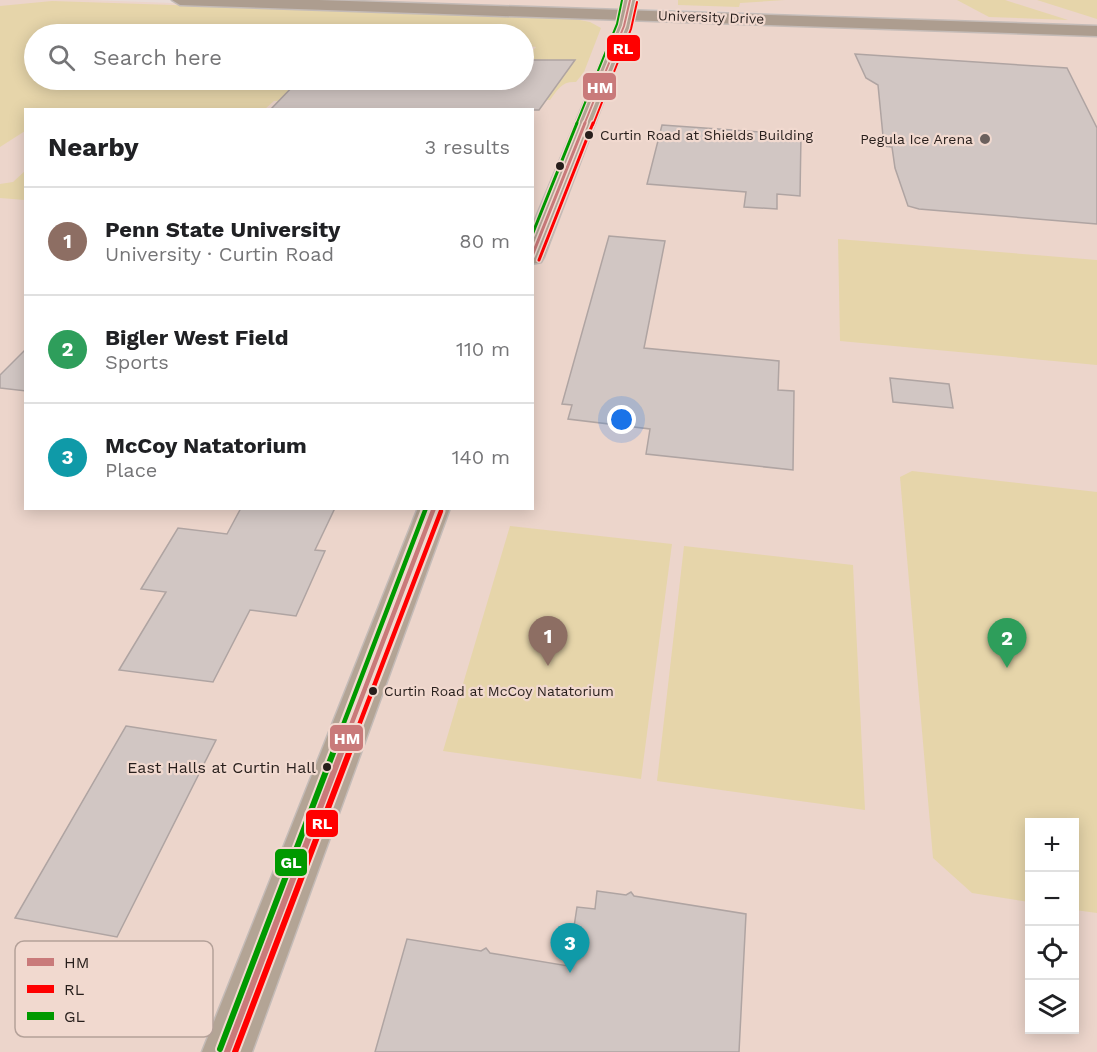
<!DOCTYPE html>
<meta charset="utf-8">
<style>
body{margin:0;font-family:"Work Sans",sans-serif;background:#f6f6f6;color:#202124}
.controls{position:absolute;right:18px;bottom:18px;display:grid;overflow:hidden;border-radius:0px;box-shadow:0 3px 15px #0003}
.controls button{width:54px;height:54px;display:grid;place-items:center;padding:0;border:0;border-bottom:2px solid #e0e0e0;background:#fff;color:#202124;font:30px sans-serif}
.you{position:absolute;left:622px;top:420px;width:21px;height:21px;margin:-15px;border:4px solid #fff;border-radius:50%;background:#1a73e8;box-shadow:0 0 0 9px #1a73e833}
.badge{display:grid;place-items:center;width:39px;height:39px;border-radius:50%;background:#6b605d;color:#fff;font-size:20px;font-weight:700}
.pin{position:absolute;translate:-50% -50px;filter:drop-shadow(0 2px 3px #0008)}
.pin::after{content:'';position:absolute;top:32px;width:21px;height:18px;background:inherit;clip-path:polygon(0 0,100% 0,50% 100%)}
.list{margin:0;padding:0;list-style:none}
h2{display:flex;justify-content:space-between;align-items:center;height:78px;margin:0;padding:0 24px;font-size:26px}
h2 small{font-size:20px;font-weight:400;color:#757577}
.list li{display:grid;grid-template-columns:39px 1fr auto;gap:18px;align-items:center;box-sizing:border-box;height:108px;padding:0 24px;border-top:2px solid #e0e0e0}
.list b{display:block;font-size:22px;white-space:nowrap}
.list p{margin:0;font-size:20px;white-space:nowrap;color:#757577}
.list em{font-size:20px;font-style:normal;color:#757577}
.icon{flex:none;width:33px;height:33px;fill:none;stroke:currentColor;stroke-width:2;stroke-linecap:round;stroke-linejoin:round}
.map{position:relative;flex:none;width:1097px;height:1052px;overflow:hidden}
.search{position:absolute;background:#fff;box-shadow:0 3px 15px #0003;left:24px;top:24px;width:510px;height:66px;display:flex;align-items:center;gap:15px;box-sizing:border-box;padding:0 21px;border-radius:33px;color:#757577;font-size:22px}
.panel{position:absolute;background:#fff;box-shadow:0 3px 15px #0003;left:24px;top:108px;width:510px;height:402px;border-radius:0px}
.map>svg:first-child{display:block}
.built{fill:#ecd5cb;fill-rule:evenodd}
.green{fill:#e6d5aa}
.building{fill:#d1c6c3;stroke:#afa4a2;stroke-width:1.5}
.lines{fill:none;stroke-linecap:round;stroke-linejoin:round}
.minor-casing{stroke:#c4bbb7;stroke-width:3}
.major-casing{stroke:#c4bbb7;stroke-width:3}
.minor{fill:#b3a495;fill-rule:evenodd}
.major{fill:#ad9d8f;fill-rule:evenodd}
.bus-1-far3-casing{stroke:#f1d9cf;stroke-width:4.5}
.bus-1-far2-casing{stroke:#f1d9cf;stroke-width:6}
.bus-1-far1-casing{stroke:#f1d9cf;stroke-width:9}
.bus-1-casing{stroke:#f1d9cf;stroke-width:10}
.bus-2-far3-casing{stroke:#f1d9cf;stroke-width:4.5}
.bus-2-far2-casing{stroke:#f1d9cf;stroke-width:6}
.bus-2-far1-casing{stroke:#f1d9cf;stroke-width:9}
.bus-2-casing{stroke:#f1d9cf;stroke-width:10}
.bus-3-far3-casing{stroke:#f1d9cf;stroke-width:4.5}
.bus-3-far2-casing{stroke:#f1d9cf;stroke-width:6}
.bus-3-far1-casing{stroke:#f1d9cf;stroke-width:9}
.bus-3-casing{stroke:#f1d9cf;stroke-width:10}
.bus-1-far3{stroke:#c97a7a;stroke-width:2}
.bus-1-far2{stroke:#c97a7a;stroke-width:3}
.bus-1-far1{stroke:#c97a7a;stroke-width:4.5}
.bus-1{stroke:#c97a7a;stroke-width:6}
.bus-2-far3{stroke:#f00;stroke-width:2}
.bus-2-far2{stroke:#f00;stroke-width:3}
.bus-2-far1{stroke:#f00;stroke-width:4.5}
.bus-2{stroke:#f00;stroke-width:6}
.bus-3-far3{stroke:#090;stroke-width:2}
.bus-3-far2{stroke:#090;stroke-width:3}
.bus-3-far1{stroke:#090;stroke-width:4.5}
.bus-3{stroke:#090;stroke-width:6}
.bus-dot{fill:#271e1b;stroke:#f1d9cf;stroke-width:2}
.poi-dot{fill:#6b605d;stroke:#f1d9cf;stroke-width:2}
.labels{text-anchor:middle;stroke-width:4.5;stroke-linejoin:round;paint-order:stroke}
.far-street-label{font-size:14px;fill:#271e1b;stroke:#f1d9cf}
.bus-label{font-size:14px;fill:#271e1b;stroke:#f1d9cf;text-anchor:start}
.far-poi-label{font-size:14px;fill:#271e1b;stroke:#f1d9cf;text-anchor:end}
.near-bus-label{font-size:16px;fill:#271e1b;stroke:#f1d9cf;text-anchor:end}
.key{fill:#f1d9cf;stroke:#b4a199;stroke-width:1.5}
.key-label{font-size:16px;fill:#271e1b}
.line-badge{stroke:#f1d9cf;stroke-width:2}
.badge-label{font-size:16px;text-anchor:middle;font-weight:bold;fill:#fff}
</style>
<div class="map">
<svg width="1097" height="1052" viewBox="0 0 1097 1052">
<rect width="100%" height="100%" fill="#e9dcd7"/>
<!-- built -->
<g class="built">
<path d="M0,0H88L1097,36V1052H0ZM34,34H524V80H34ZM26,110H532V508H26ZM1030,822H1074V1030H1030Z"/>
<path d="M291,0H1097V25L682,10Z"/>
</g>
<!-- green -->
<g class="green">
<path d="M678,0H785L740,3L739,7L678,5Z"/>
<path d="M957,0H1005L1068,20L989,17Z"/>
<path d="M1037,0H1097V19Z"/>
<path d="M52,1L570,18L590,22L601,28L584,72L576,82C562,81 558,89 550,100H546L538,60L525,59L536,47L524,45V34H440L441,33L410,34L353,30L342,34H34V80H299L278,101H274L265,109L26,110L25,131L0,147V6Z"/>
<path d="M25,171V200L0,198V184L13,182Z"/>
<path d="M838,239L1097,260V365L840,341Z"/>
<path d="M912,471L1097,492V913L1075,910L1074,822H1030L1029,902L972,893L933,858L900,477Z"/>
<path d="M510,526L672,544L641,779L443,751Z"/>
<path d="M684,546L853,565L865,810L657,781Z"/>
</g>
<!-- building -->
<g class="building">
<path d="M855,54L1067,68L1097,128V224L919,209L908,206L895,168L892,147L884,146L878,85L866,78Z"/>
<path d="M524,60H575L539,110H270L299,80H524Z"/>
<path d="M662,125L801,135L800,196L777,194V209L744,207L746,192L647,184Z"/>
<path d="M609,236L665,241L644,348L779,361L778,390L794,391L793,470L646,454L650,429L568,419L572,405L562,404Z"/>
<path d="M26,349V391L0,388V375Z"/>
<path d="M890,378L949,384L953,408L893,402Z"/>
<path d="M241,508H335L315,550L325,551L296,616L250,610L213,682L119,670L166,592L141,589L178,528L227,534Z"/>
<path d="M126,726L216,740L117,937L15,918Z"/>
<path d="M597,891L626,895L631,892L634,896L746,914L739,1052H375L407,939L481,951L486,948L490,953L568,966L577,907L595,909Z"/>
</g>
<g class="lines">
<!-- minor casing -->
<g class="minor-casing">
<g id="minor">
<path d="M622,0H638L632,26L544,257L541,262L532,264V227L616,26Z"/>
<path d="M418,508H450L252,1052H202Z"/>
</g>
</g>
<!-- major casing -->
<g class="major-casing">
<path id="major" d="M172,0H319L1097,26V36L180,5Z"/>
</g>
<!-- minor -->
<use href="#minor" class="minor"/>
<!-- major -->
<use href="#major" class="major"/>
<!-- bus-1-far3 casing -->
<g class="bus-1-far3-casing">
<path id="bus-1-far3" d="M584,125L624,26L630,0"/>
</g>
<!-- bus-1-far2 casing -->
<g class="bus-1-far2-casing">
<path id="bus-1-far2" d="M532,256L585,123"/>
</g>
<!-- bus-1-far1 casing -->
<g class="bus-1-far1-casing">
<path id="bus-1-far1" d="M348,733L434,508"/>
</g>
<!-- bus-1 casing -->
<g class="bus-1-casing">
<path id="bus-1" d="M227,1052L349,732"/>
</g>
<!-- bus-2-far3 casing -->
<g class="bus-2-far3-casing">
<path id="bus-2-far3" d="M593,125L631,29L637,2"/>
</g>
<!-- bus-2-far2 casing -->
<g class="bus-2-far2-casing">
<path id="bus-2-far2" d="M539,260L593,123"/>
</g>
<!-- bus-2-far1 casing -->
<g class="bus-2-far1-casing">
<path id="bus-2-far1" d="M356,733L441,511"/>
</g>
<!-- bus-2 casing -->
<g class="bus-2-casing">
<path id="bus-2" d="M235,1052L357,732"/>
</g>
<!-- bus-3-far3 casing -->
<g class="bus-3-far3-casing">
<path id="bus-3-far3" d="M576,125L617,24L622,0"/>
</g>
<!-- bus-3-far2 casing -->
<g class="bus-3-far2-casing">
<path id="bus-3-far2" d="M532,235L577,123"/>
</g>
<!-- bus-3-far1 casing -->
<g class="bus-3-far1-casing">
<path id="bus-3-far1" d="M340,733L426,508"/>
</g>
<!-- bus-3 casing -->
<g class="bus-3-casing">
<path id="bus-3" d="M220,1049L341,732"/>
</g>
<!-- bus-1-far3 -->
<use href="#bus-1-far3" class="bus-1-far3"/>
<!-- bus-1-far2 -->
<use href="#bus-1-far2" class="bus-1-far2"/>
<!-- bus-1-far1 -->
<use href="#bus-1-far1" class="bus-1-far1"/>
<!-- bus-1 -->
<use href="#bus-1" class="bus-1"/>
<!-- bus-2-far3 -->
<use href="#bus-2-far3" class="bus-2-far3"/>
<!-- bus-2-far2 -->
<use href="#bus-2-far2" class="bus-2-far2"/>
<!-- bus-2-far1 -->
<use href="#bus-2-far1" class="bus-2-far1"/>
<!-- bus-2 -->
<use href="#bus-2" class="bus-2"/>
<!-- bus-3-far3 -->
<use href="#bus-3-far3" class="bus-3-far3"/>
<!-- bus-3-far2 -->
<use href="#bus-3-far2" class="bus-3-far2"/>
<!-- bus-3-far1 -->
<use href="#bus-3-far1" class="bus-3-far1"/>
<!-- bus-3 -->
<use href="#bus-3" class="bus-3"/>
</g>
<!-- markers -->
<g class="bus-dot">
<circle cx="589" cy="135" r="5"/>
<circle cx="560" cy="166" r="5"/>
<circle cx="373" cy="691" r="5"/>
<circle cx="327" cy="767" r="5"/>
</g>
<circle class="poi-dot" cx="985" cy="139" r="6"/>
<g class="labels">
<!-- far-street labels -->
<g class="far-street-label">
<text transform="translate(711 17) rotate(2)" y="5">University Drive</text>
</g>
<!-- bus labels -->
<g class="bus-label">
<text x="600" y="140">Curtin Road at Shields Building</text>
<text x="384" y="696">Curtin Road at McCoy Natatorium</text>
</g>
<!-- far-poi labels -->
<g class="far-poi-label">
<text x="973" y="144">Pegula Ice Arena</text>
</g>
<!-- near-bus labels -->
<g class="near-bus-label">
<text x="316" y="773">East Halls at Curtin Hall</text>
</g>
</g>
<!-- legend -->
<rect x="15" y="941" width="198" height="96" rx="9" class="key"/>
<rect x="27" y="958" width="27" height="8" fill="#c97a7a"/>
<rect x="27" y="985" width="27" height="8" fill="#f00"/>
<rect x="27" y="1012" width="27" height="8" fill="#090"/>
<g class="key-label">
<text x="64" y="968">HM</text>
<text x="64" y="995">RL</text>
<text x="64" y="1022">GL</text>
</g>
<g class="line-badge">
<rect x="606" y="34" width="35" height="28" rx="6" fill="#f00"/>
<rect x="582" y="72" width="35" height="29" rx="6" fill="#c97a7a"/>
<rect x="329" y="724" width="35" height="28" rx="6" fill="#c97a7a"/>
<rect x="305" y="809" width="34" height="29" rx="6" fill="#f00"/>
<rect x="274" y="848" width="34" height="29" rx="6" fill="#090"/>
</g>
<g class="badge-label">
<text x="623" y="54">RL</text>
<text x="600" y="93">HM</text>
<text x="347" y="744">HM</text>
<text x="322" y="829">RL</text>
<text x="291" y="868">GL</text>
</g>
</svg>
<div class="controls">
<button>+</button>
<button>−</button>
<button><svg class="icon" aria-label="locate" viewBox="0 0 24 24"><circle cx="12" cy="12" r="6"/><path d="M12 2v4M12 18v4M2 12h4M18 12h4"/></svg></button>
<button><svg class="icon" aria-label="layers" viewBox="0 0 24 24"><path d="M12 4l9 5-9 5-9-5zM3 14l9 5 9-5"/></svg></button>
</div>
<div class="you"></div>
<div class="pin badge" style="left:548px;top:666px;background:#8d6e63">1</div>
<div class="pin badge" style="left:1007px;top:668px;background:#2e9e5b">2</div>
<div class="pin badge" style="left:570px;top:973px;background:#0f9aa8">3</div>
<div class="search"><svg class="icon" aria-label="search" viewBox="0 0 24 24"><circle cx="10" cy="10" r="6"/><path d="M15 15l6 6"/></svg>Search here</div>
<section class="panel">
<h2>Nearby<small>3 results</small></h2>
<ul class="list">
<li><span class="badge" style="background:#8d6e63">1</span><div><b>Penn State University</b><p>University · Curtin Road</p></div><em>80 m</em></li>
<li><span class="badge" style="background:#2e9e5b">2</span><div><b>Bigler West Field</b><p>Sports</p></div><em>110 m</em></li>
<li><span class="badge" style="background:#0f9aa8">3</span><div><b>McCoy Natatorium</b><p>Place</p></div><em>140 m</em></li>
</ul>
</section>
</div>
